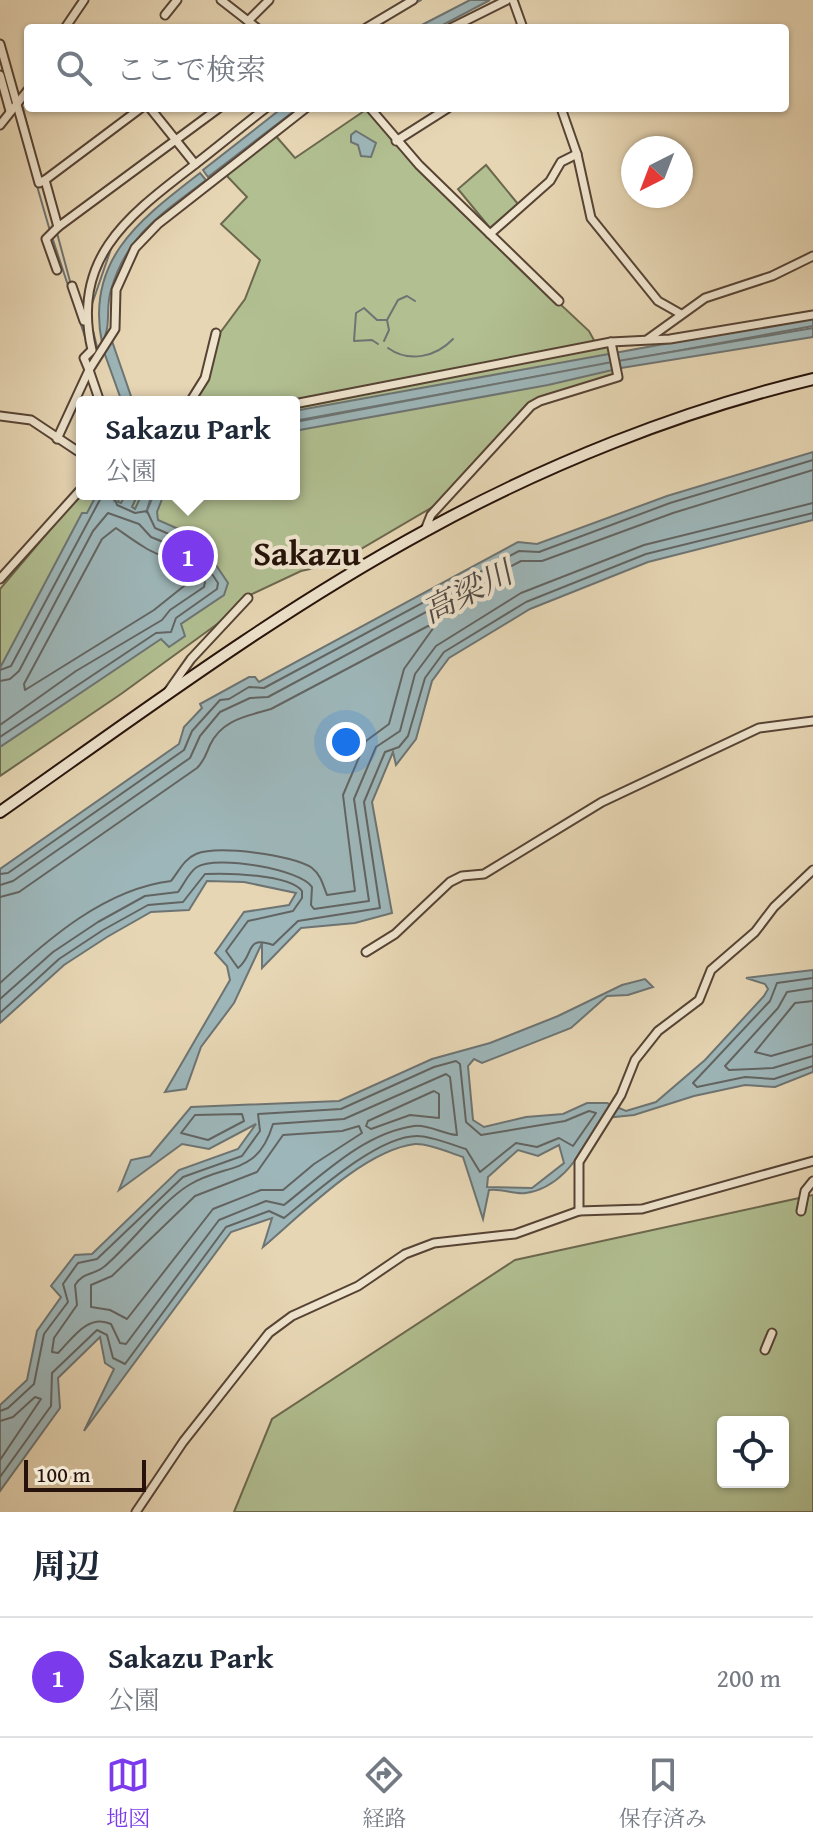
<!DOCTYPE html>
<html lang="ja">
<meta charset="utf-8">
<style>
body{margin:0;font-family:"Gentium Book Plus","Noto Serif JP",serif;background:#f2f2f3;color:#1f2937}
.controls{position:absolute;right:24px;bottom:24px;display:grid;overflow:hidden;border-radius:8px;box-shadow:0 2px 6px #0004}
.controls button{width:72px;height:72px;display:grid;place-items:center;padding:0;border:0;border-bottom:2px solid #e0e1e3;background:#fff;color:#1f2937;font:40px sans-serif}
.compass{position:absolute;left:621px;top:136px;width:72px;height:72px;border-radius:50%;background:#fff;box-shadow:0 2px 6px #0004;rotate:222deg}
.scale{position:absolute;left:24px;bottom:20px;width:122px;box-sizing:border-box;padding-left:8px;border:4px solid #26120a;border-top:0;font-size:22px;line-height:28px;white-space:nowrap;color:#26120a;-webkit-text-stroke:6px #efe4ce;paint-order:stroke}
.you{position:absolute;left:346px;top:742px;width:28px;height:28px;margin:-20px;border:6px solid #fff;border-radius:50%;background:#1a73e8;box-shadow:0 0 0 12px #1a73e833}
.badge{display:grid;place-items:center;width:52px;height:52px;border-radius:50%;background:#7c3aed;color:#fff;font-size:26px;font-weight:700}
.pin{position:absolute;translate:-50% -50%;border:4px solid #fff;box-shadow:0 2px 8px #0006}
.popup{position:absolute;left:76px;top:396px;width:224px;height:104px;box-sizing:border-box;display:grid;place-content:center;border-radius:8px;background:#fff;filter:drop-shadow(0 2px 6px #0005);font-size:26px;white-space:nowrap;color:#747a83}
.popup b{font-size:30px;color:#1f2937}
.popup::after{content:'';position:absolute;left:50%;top:100%;margin-left:-16px;border:16px solid transparent;border-top-color:#fff}
.list{margin:0;padding:0;list-style:none}
h2{display:flex;justify-content:space-between;align-items:center;height:104px;margin:0;padding:0 32px;font-size:34px}
h2 small{font-size:26px;font-weight:400;color:#747a83}
.list li{display:grid;grid-template-columns:52px 1fr auto;gap:24px;align-items:center;box-sizing:border-box;height:120px;padding:0 32px;border-top:2px solid #e0e1e3}
.list b{display:block;font-size:30px;white-space:nowrap}
.list p{margin:0;font-size:26px;white-space:nowrap;color:#747a83}
.list em{font-size:26px;font-style:normal;color:#747a83}
.icon{flex:none;width:44px;height:44px;fill:none;stroke:currentColor;stroke-width:2;stroke-linecap:round;stroke-linejoin:round}
.map{position:relative;flex:none;width:813px;height:1512px;overflow:hidden}
.search{position:absolute;background:#fff;box-shadow:0 2px 6px #0004;left:24px;right:24px;top:24px;height:88px;display:flex;align-items:center;gap:20px;box-sizing:border-box;padding:0 28px;border-radius:8px;color:#747a83;font-size:30px}
.sheet{height:224px;background:#fff}
nav{display:flex;justify-content:space-around;align-items:center;box-sizing:border-box;height:112px;border-top:2px solid #e0e1e3;background:#fff;font-size:22px;color:#747a83}
nav a{display:grid;justify-items:center;gap:4px}
nav .on{color:#7c3aed}
.map>svg:first-child{display:block}
.green{fill:#b1bf91;stroke:#6c684e;stroke-width:2;fill-rule:evenodd}
.water{fill:#9db6b9;stroke:#6d7473;stroke-width:2;fill-rule:evenodd}
.lines{fill:none;stroke-linecap:round;stroke-linejoin:round}
.shore{stroke:#626462;stroke-width:2}
.stream{stroke:#6d7473;stroke-width:2}
.street-casing{stroke:#564334;stroke-width:11}
.secondary-casing{stroke:#26120a;stroke-width:14}
.street{stroke:#efe4ce;stroke-width:7}
.secondary{stroke:#efe4ce;stroke-width:10}
.labels{text-anchor:middle;stroke-width:8;stroke-linejoin:round;paint-order:stroke}
.water-label{font-size:32px;font-style:italic;fill:#504b47;stroke:#efe4ce}
.quarter-label{font-size:34px;font-weight:bold;fill:#26120a;stroke:#efe4ce}
</style>
<div class="map">
<svg width="813" height="1512" viewBox="0 0 813 1512">
<rect width="100%" height="100%" fill="#e7d6b4"/>
<filter id="stains"><feTurbulence type="fractalNoise" baseFrequency=".0025" numOctaves="4"/><feColorMatrix values="0 0 0 0 .2 0 0 0 0 .09 0 0 0 0 .02 0 0 0 .5 -.17"/></filter>
<radialGradient id="worn" r=".72"><stop offset=".6" stop-color="#630" stop-opacity="0"/><stop offset="1" stop-color="#630" stop-opacity=".3"/></radialGradient>
<!-- green -->
<g class="green">
<path d="M367,109L496,244L589,331L595,342L286,402H194L208,380L220,333L245,299L260,260L221,224L247,197L226,175L275,135L295,158Z"/>
<path d="M486,165L518,204L490,228L458,189Z"/>
<path d="M608,346L615,374L540,398L436,505L337,563L301,571L250,595L220,622L121,694L0,776V589L82,492L294,494V407Z"/>
<path d="M813,1195V1512H234L272,1419L515,1260ZM723,1422H783V1482H723Z"/>
</g>
<!-- water -->
<g class="water">
<path d="M470,0H490L437,28H416Z"/>
<path d="M282,108H298L208,177L203,170Z"/>
<path d="M356,131L376,143L371,157L361,156L358,145L351,142V135Z"/>
<path d="M200,173L206,180C162,214 127,234 111,290C105,309 112,325 102,343C85,259 141,219 200,173Z"/>
<path d="M813,317V326L294,421V411Z"/>
<path d="M813,328V337L621,368L548,385L294,431L295,422L612,362Z"/>
<path d="M112,341L133,402H122L104,352Z"/>
<path d="M813,452V520L648,562L530,609L449,658L432,681L416,739L396,765L393,752L372,802L392,913L355,923L301,928L262,968V943L234,1003L201,1047L186,1089L165,1092L230,980L227,966L215,953L244,912L289,905L296,893L244,882L207,881L189,910L151,912L107,937L64,965L0,1023V869L179,744L184,727L202,708L200,704L249,677H255L259,682L518,542L537,544L667,496Z"/>
<path d="M97,494H112L114,500L116,494H121L118,502L121,503L126,494H138L132,507L135,509L142,494H152L146,513L154,494H164L157,512L158,520L197,537L228,583L224,595L181,624L185,636L169,647L161,639L0,747V668L82,513H87Z"/>
<path d="M813,970V1072L775,1087L745,1085L694,1096L634,1115L605,1118C583,1147 566,1187 526,1193C514,1195 502,1188 489,1190L483,1219L463,1157C450,1153 429,1143 415,1144C364,1150 302,1214 263,1247L272,1218L231,1232L84,1431L114,1369L105,1363L100,1337L58,1378L60,1408L0,1491V1405L27,1380L37,1331L61,1297L51,1286L75,1255L92,1254L179,1170L238,1149L256,1124L209,1149L182,1144L119,1190L131,1160L150,1156L191,1107L339,1101L432,1059L490,1043L558,1016L622,985L645,979L653,987L628,995L607,996L571,1028L482,1063L474,1059L468,1066L473,1120L484,1127L526,1117L563,1114L587,1103H607L626,1111L656,1102L705,1060L764,996L768,989L765,984L746,978ZM559,1145L564,1163L532,1188L487,1187L488,1177L518,1150L538,1156Z"/>
</g>
<g class="lines">
<!-- shore -->
<g class="shore">
<path d="M116,528C126,535 134,541 144,547C162,559 183,558 189,582L154,610L25,690L24,684L102,539Z"/>
<path d="M0,670L11,666L103,494"/>
<path d="M0,681L10,679L19,671L93,531L108,513L139,524L151,537L185,551L205,582L204,587L170,610L162,620L76,671L0,725"/>
<path d="M0,737L156,633L171,632L176,618L217,589L218,583L192,544L155,528L147,511L135,513L117,505L113,494"/>
<path d="M0,874L8,873L184,750L192,731L220,700L229,699L249,687L264,688L519,551L539,552L670,503L813,460"/>
<path d="M0,885L13,881L190,758L200,736L220,712L250,698L268,697L521,561H542L673,513L813,470"/>
<path d="M0,897L19,892L197,768C205,760 206,754 210,745C222,719 248,716 271,709L428,626L434,627L404,669L389,724L366,741L343,795L355,891L327,895C323,885 321,875 312,868C294,855 218,845 196,854C184,859 179,871 171,881C105,889 48,939 0,983"/>
<path d="M813,978L777,983L770,1001L693,1083L697,1087L745,1077L774,1079L813,1066"/>
<path d="M813,988L787,992L778,1008L725,1066L729,1070L773,1068L813,1056"/>
<path d="M0,999L53,952L98,922L145,896L178,892C184,884 189,872 197,867C216,855 301,869 312,887L311,905L314,909L369,901L354,799L376,747L400,731L415,674L436,646L521,593L644,545L813,503"/>
<path d="M813,1001L795,1003L755,1052L771,1056L813,1044"/>
<path d="M0,1013L59,959L103,930L148,905L183,902L205,874C227,873 289,874 302,891V898L293,911L248,921L226,951L238,968C255,955 244,935 273,945L298,921L380,908L364,802L385,752L399,747L408,736L425,678L444,652L526,602L646,554L813,513"/>
<path d="M446,1074L450,1077L457,1135C443,1134 428,1124 414,1126C364,1133 322,1175 284,1205L266,1201L219,1220L126,1344L120,1343L111,1324C88,1313 72,1339 58,1353L52,1352L54,1338L77,1305L75,1285C84,1271 93,1276 105,1266C131,1244 161,1202 189,1185C227,1162 257,1177 273,1124L344,1119Z"/>
<path d="M434,1091L439,1094V1118L410,1115L371,1129L366,1126L368,1121Z"/>
<path d="M242,1114L244,1121L208,1140L181,1133L195,1115Z"/>
<path d="M359,1126L362,1133L314,1164L283,1190H261L213,1209L127,1319L110,1310L91,1307V1285L112,1276L195,1196L257,1172L283,1135L342,1131Z"/>
<path d="M0,1411L8,1408L34,1384L44,1334L68,1302L63,1284L78,1263L97,1259L183,1177L242,1156L260,1131L258,1114L341,1109L434,1067L456,1061L460,1064L466,1122L481,1135L565,1121L589,1111L596,1113L573,1146L559,1138L537,1147L516,1143L480,1172L466,1149C452,1145 432,1136 417,1136C377,1136 314,1194 284,1218L269,1211L226,1227L125,1364L113,1358L107,1335L97,1330L52,1373L51,1406L0,1477"/>
<path d="M0,1421L13,1417L35,1397L41,1399L0,1460"/>
</g>
<!-- stream -->
<g class="stream">
<path d="M413,4L421,0"/>
<path d="M375,28L394,16"/>
<path d="M0,59L13,104"/>
<path d="M22,105L41,177"/>
<path d="M15,110L50,231"/>
<path d="M157,199L183,178"/>
<path d="M57,233L71,285"/>
<path d="M52,237L89,349"/>
<path d="M92,304L112,246"/>
<path d="M82,322L87,339"/>
<path d="M93,331L98,351"/>
<path d="M384,341L389,330L387,320L398,300L407,296L415,301"/>
<path d="M378,344L372,340L354,341L356,313L364,308L377,320H387"/>
<path d="M388,348C409,363 436,357 453,339"/>
</g>
<!-- street casing -->
<g class="street-casing">
<g id="street">
<path d="M221,0L257,28"/>
<path d="M513,0L523,28"/>
<path d="M165,15L177,0"/>
<path d="M248,21L269,0"/>
<path d="M65,28L84,0"/>
<path d="M366,28L413,0"/>
<path d="M451,28L507,0"/>
<path d="M0,44L39,183L45,180"/>
<path d="M0,75L10,111"/>
<path d="M141,108L45,180L58,227L219,108"/>
<path d="M150,108L195,164"/>
<path d="M370,108L419,165L559,301"/>
<path d="M561,108L577,154L591,218L658,301L681,314"/>
<path d="M0,125L28,90"/>
<path d="M396,141L448,108"/>
<path d="M490,234L550,181L561,162L577,154"/>
<path d="M57,270L46,239L58,227"/>
<path d="M72,286L84,321"/>
<path d="M648,339L705,298L772,276L813,256"/>
<path d="M100,402L89,370L115,329L116,290L135,248L158,224L306,108"/>
<path d="M190,402L205,378L216,333"/>
<path d="M294,404L611,342L670,339L813,315"/>
<path d="M0,416L31,420L82,454"/>
<path d="M57,439L89,370L84,358L92,350C71,261 125,218 189,169C215,149 240,128 266,108"/>
<path d="M425,530L431,515L531,406L540,401L618,377L611,342"/>
<path d="M0,579L82,488"/>
<path d="M167,693L191,659L248,598"/>
<path d="M366,952L395,934L450,882L462,876L484,874L602,802L759,728L813,721"/>
<path d="M579,1211V1162L621,1095L635,1060L658,1031L699,1000L711,970L755,932L774,907L813,870"/>
<path d="M801,1211L805,1191L813,1181"/>
<path d="M765,1350L772,1333"/>
<path d="M136,1512L183,1442L269,1333L292,1316L358,1286L405,1254L434,1243L515,1234L579,1211L642,1209L813,1161"/>
</g>
</g>
<!-- secondary casing -->
<g class="secondary-casing">
<path id="secondary" d="M0,812C138,715 276,612 425,531C545,465 679,411 813,379"/>
</g>
<!-- street -->
<use href="#street" class="street"/>
<!-- secondary -->
<use href="#secondary" class="secondary"/>
</g>
<g class="labels">
<!-- water labels -->
<g class="water-label">
<text transform="translate(467 592) rotate(-27)" y="11">高梁川</text>
</g>
<!-- quarter labels -->
<g class="quarter-label">
<text x="307" y="565">Sakazu</text>
</g>
</g>
<rect width="100%" height="100%" filter="url(#stains)"/>
<rect width="100%" height="100%" fill="url(#worn)"/>
</svg>
<div class="controls">
<button><svg class="icon" aria-label="locate" viewBox="0 0 24 24"><circle cx="12" cy="12" r="6"/><path d="M12 2v4M12 18v4M2 12h4M18 12h4"/></svg></button>
</div>
<svg class="compass" viewBox="-18 -18 36 36"><path d="M0-13l5 13h-10z" fill="#e53935"/><path d="M0 13l5-13h-10z" fill="#747a83"/></svg>
<div class="scale">100 m</div>
<div class="you"></div>
<div class="pin badge" style="left:188px;top:556px">1</div>
<div class="popup"><b>Sakazu Park</b>公園</div>
<div class="search"><svg class="icon" aria-label="search" viewBox="0 0 24 24"><circle cx="10" cy="10" r="6"/><path d="M15 15l6 6"/></svg>ここで検索</div>
</div>
<section class="sheet">
<h2>周辺<small></small></h2>
<ul class="list">
<li><span class="badge">1</span><div><b>Sakazu Park</b><p>公園</p></div><em>200 m</em></li>
</ul>
</section>
<nav>
<a class="on"><svg class="icon" aria-label="map" viewBox="0 0 24 24"><path d="M3 6l6-2 6 2 6-2v14l-6 2-6-2-6 2zM9 4v14M15 6v14"/></svg>地図</a>
<a><svg class="icon" aria-label="directions" viewBox="0 0 24 24"><path d="M12 3l9 9-9 9-9-9zM9 14v-3h6M13 9l2 2-2 2"/></svg>経路</a>
<a><svg class="icon" aria-label="saved" viewBox="0 0 24 24"><path d="M7 4h10v16l-5-4-5 4z"/></svg>保存済み</a>
</nav>
